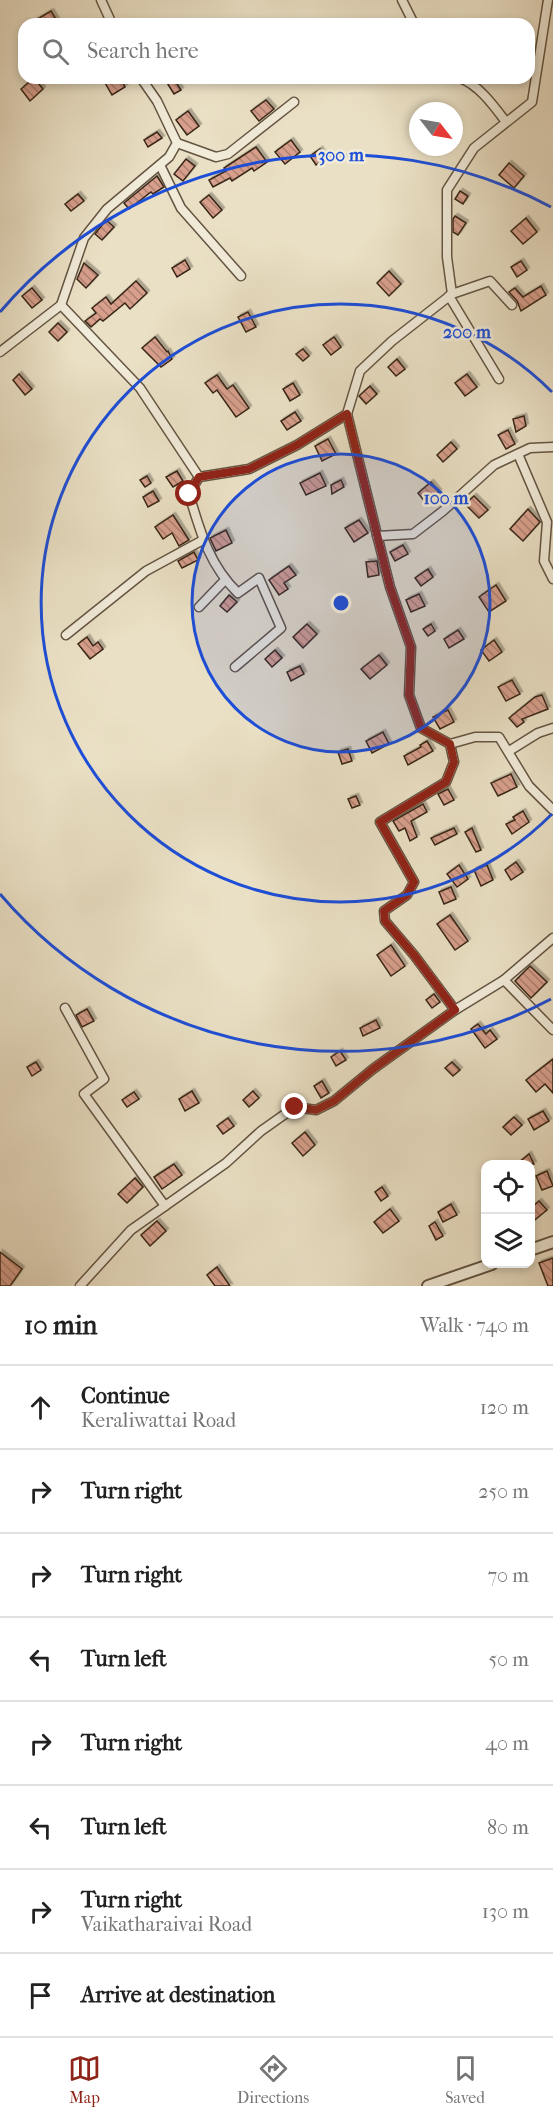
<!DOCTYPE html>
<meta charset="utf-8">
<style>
body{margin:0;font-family:"IM FELL French Canon",serif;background:#f6f6f6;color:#222}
.controls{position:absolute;right:18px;bottom:18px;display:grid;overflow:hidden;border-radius:12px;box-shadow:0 3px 9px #0003}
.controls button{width:54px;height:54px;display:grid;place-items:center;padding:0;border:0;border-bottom:2px solid #e0e0e0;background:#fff;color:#222;font:30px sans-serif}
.compass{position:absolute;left:409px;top:102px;width:54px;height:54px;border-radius:50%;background:#fff;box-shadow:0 3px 9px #0003;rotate:121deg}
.stop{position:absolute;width:18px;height:18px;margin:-14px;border:4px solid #8f2418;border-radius:50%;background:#fff}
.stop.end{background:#8f2418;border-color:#fff;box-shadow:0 2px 6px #0008}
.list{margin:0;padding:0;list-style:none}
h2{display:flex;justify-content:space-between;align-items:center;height:78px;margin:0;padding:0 24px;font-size:26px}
h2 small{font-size:20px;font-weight:400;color:#767676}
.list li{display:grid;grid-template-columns:39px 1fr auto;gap:18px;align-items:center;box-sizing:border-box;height:84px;padding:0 24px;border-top:2px solid #e0e0e0}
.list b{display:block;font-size:22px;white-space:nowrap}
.list p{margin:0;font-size:20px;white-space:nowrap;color:#767676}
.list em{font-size:20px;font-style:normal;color:#767676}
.icon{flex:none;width:33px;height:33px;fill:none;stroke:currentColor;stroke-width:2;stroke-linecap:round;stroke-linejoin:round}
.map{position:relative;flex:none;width:553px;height:1286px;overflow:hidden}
.search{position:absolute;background:#fff;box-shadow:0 3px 9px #0003;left:18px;right:18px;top:18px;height:66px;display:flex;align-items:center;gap:15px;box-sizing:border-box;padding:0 21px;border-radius:18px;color:#767676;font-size:22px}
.sheet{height:750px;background:#fff}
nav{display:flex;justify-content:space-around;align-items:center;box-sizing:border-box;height:84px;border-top:2px solid #e0e0e0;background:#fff;font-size:16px;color:#767676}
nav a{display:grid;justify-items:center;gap:3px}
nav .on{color:#8f2418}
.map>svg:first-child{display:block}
.building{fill:url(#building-back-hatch);stroke:#382516;stroke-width:1.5;filter:url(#shadow)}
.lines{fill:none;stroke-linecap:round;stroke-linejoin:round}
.minor-casing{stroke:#645442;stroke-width:11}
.tertiary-casing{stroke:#645442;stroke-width:14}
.minor{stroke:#f1ebd9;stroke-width:8}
.tertiary{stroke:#f1ebd9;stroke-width:10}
.route{stroke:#8f2418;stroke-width:8}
.ring{fill:none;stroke:#1d4ed8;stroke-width:3}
.centre{fill:#1d4ed8;stroke:#f1ebd9;stroke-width:3}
.ring-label{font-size:18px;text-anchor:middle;font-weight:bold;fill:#1d4ed8;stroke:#f1ebd9;stroke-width:5;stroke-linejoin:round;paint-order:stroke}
</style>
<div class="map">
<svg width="553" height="1286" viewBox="0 0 553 1286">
<defs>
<pattern id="building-back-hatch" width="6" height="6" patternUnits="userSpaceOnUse" patternTransform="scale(1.5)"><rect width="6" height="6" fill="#d79f8c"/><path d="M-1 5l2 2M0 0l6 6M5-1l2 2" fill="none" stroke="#af8171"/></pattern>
<filter id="shadow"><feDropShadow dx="2.5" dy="-2.5" stdDeviation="0" flood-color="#0004"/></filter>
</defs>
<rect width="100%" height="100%" fill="#eae0c5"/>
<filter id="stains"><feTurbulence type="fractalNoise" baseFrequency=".00333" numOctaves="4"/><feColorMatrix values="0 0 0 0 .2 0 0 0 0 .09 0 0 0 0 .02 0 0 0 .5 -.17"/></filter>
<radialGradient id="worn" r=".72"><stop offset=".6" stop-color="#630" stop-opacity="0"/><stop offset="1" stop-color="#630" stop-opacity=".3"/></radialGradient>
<!-- building -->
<g class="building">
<path d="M51,11L59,24H29Z"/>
<path d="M34,78L43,89L30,101L21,89Z"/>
<path d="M110,78H120L125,87L112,95L104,81Z"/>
<path d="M164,78H186L177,84L181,90L174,94Z"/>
<path d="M266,100L274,109L259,121L251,111Z"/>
<path d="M188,111L199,126L187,135L176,120Z"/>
<path d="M157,132L162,138L148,147L144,140Z"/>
<path d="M291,140L300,152L285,164L275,152Z"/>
<path d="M256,147L267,162L254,171L252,168L232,181L230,178L213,187L209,180L226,171L224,168Z"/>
<path d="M320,149L326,158L316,165L310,156Z"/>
<path d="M186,159L195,166L183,181L174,174Z"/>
<path d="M509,163L524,176L514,188L499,175Z"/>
<path d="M157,176L164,187L153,194L151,192L129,209L124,203Z"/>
<path d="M460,191L468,196L463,204L455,199Z"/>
<path d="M78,194L84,201L71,211L65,204Z"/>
<path d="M209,195L222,210L213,218L200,202Z"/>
<path d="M455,216L466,223L458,235L453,232V219Z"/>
<path d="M526,218L537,232L523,244L511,231Z"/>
<path d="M106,220L114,227L102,240L95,234Z"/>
<path d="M185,260L190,269L177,277L172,268Z"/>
<path d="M521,261L527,270L517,277L511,267Z"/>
<path d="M84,263L98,275L86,288L77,279Z"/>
<path d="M389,271L401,284L389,296L377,283Z"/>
<path d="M136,281L147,293L130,309L125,303L103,321L100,319L91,327L85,321L96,313L92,308L106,297L111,304Z"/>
<path d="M541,286L546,295L521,311L517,301L509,292L515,288L523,297Z"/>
<path d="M32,288L42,300L32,308L22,296Z"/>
<path d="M248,312L256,327L246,332L238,317Z"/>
<path d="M58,323L67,332L58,341L49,332Z"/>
<path d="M155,337L167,352L168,351L172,359L161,367L142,348Z"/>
<path d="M334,337L341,347L331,355L323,345Z"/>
<path d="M303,349L309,356L303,361L296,354Z"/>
<path d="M397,359L405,369L396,376L388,367Z"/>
<path d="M19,374L32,389L25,395L13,380Z"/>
<path d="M467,374L477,387L465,396L455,383Z"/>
<path d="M217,375L227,389L233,385L249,408L236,417L217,390L213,393L205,383Z"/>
<path d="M293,383L300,395L290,401L283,389Z"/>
<path d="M370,386L377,394L366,404L359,396Z"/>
<path d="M295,412L301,421L287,430L281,421Z"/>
<path d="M524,416L526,426L516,432L513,419Z"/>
<path d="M508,430L515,444L506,449L498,435Z"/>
<path d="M328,439L336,454L322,461L315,446Z"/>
<path d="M451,442L457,449L443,462L437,455Z"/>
<path d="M177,471L183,481L173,487L166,477Z"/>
<path d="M320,473L326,486L306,495L300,483Z"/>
<path d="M147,476L151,483L145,487L140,480Z"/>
<path d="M341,480L344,487L332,494L331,485Z"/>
<path d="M431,482L439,492L426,503L418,493Z"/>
<path d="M153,491L159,501L148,507L143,497Z"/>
<path d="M474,496L488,510L479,518L465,504Z"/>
<path d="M528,509L540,522L523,541L510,529Z"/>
<path d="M173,515L189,540L179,546L172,533L163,539L155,527Z"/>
<path d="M359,520L368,533L354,542L345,528Z"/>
<path d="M226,530L232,543L216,551L210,538Z"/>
<path d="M403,545L408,554L395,561L390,552Z"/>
<path d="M194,552L198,560L182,568L178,561Z"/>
<path d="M377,561L379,575L368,577L366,562Z"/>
<path d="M289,566L296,575L284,583L288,589L279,595L269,580Z"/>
<path d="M428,569L433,577L421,586L415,578Z"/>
<path d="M496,585L506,601L489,612L479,597Z"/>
<path d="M419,594L425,606L411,612L406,600Z"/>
<path d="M229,595L237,602L227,612L220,606Z"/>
<path d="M307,624L317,634L303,648L293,637Z"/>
<path d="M431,624L435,631L428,636L423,629Z"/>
<path d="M458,630L464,639L449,648L444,639Z"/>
<path d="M87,637L93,646L98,642L103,649L90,659L78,644Z"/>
<path d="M494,640L502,652L489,661L481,650Z"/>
<path d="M275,650L282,658L272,667L265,659Z"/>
<path d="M379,655L387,665L370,679L361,669Z"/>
<path d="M300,666L304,674L291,681L287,672Z"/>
<path d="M512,680L520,694L506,701L498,687Z"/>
<path d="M542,695L548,709L522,719L524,722L517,727L509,718L535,697Z"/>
<path d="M448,710L454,722L440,729L433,717Z"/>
<path d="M383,732L389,744L372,753L366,741Z"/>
<path d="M427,741L433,751L408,765L404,756L421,747L420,745Z"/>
<path d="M348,749L352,761L342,764L338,752Z"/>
<path d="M511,774L517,787L498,796L491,783Z"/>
<path d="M448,789L454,800L444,805L438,794Z"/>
<path d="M356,796L360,805L352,808L348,799Z"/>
<path d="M423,804L427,812L411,821L417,837L410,841L405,828L399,831L393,821Z"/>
<path d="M523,811L529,822L512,834L506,824L515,820L513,817Z"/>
<path d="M454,828L457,834L435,845L431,838Z"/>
<path d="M472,828L481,850L476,852L465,832Z"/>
<path d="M516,862L523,872L511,880L505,870Z"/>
<path d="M459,865L468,879L457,887L447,874Z"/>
<path d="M487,865L493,880L481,886L474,870Z"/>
<path d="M451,887L456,899L444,904L439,892Z"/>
<path d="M450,915L468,941L455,950L437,924Z"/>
<path d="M391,945L405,966L391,976L377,955Z"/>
<path d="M530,966L547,982L531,998L515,981Z"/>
<path d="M434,994L440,1002L432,1008L426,1000Z"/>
<path d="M87,1009L94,1021L82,1027L76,1015Z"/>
<path d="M376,1020L380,1028L363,1036L360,1028Z"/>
<path d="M478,1024L486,1034L490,1030L497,1039L485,1048L471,1029Z"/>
<path d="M340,1051L346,1060L336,1066L331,1057Z"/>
<path d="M553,1059V1093L545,1084L536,1092L526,1080Z"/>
<path d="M36,1062L41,1070L32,1076L27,1067Z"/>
<path d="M452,1062L460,1070L453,1076L445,1068Z"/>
<path d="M322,1081L329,1093L321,1098L314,1086Z"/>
<path d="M192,1091L199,1103L185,1111L179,1099Z"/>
<path d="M253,1091L259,1098L249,1107L243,1100Z"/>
<path d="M134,1092L139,1099L127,1107L122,1100Z"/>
<path d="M543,1111L549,1121L534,1130L528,1119Z"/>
<path d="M514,1117L522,1125L511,1135L503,1127Z"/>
<path d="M228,1118L234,1126L223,1134L217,1126Z"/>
<path d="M305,1132L315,1145L303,1156L292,1143Z"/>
<path d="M529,1154L534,1164H517Z"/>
<path d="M174,1164L182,1175L162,1189L154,1177Z"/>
<path d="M547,1171L553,1186L542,1190L536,1176Z"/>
<path d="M135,1178L143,1187L127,1203L118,1194Z"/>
<path d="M382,1187L388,1196L381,1201L375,1192Z"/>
<path d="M539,1201L547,1210L531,1223V1208Z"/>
<path d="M451,1204L457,1215L443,1222L438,1212Z"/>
<path d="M390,1209L399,1221L383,1233L374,1222Z"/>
<path d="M157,1221L166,1231L150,1246L141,1235Z"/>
<path d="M435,1222L443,1236L436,1240L429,1226Z"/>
<path d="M0,1252L22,1269L10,1286H0Z"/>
<path d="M553,1258V1286H548L539,1263Z"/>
<path d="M217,1267L230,1286H215L207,1275Z"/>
</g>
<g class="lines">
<!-- minor casing -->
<g class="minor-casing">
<g id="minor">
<path d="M101,0L112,24"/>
<path d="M402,0L414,24"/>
<path d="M460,78C479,85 494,106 506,122"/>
<path d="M177,143L216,157L228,154L294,102"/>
<path d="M160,165L181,208L241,276"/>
<path d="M452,294L490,281L512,305"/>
<path d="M449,296L499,379"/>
<path d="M61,305L84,238L107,209L169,157L177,143L157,101L141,78"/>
<path d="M0,352L61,305L140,388L199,477L249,469L297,445L347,414L360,371L392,341L452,294L447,257V190L474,148L532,102L548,0"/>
<path d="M347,414L390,587L411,647L409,695L421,728L450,744L475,737H499L529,786L553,810"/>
<path d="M518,454L547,522L544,561L553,579"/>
<path d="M199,477L189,494C200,531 209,565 238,593L259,578L281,628L235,667"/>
<path d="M377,536L413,534L443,511L494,465L530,448L553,447"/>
<path d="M199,607L225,580"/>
<path d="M66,635L146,571L203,540"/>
<path d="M450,744L454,762L446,782L380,822L414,882L407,895L384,911L385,921L414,955L455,1010"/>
<path d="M509,751L538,733L553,728"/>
<path d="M504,980L553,1030"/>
<path d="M65,1008L104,1079L84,1094L165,1206"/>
<path d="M80,1286L131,1230L226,1163L261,1131L295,1107L316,1110L334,1101L373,1069L455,1010L504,980L553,938"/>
</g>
</g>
<!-- tertiary casing -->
<g class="tertiary-casing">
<g id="tertiary">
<path d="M530,1250L553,1242"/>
<path d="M428,1286L492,1264"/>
</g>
</g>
<!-- minor -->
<use href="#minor" class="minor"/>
<!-- tertiary -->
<use href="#tertiary" class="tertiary"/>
</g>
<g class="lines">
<!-- route -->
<path class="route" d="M189,494L199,477L249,469L297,445L347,414L390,587L411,647L409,695L421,728L450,744L454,762L446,782L380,822L414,882L407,895L384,911L385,921L414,955L455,1010L373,1069L334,1101L316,1110L295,1107"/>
</g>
<!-- distance rings -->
<circle cx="341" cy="603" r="149" fill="#1d4ed8" fill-opacity=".12"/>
<g class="ring">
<circle cx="341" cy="603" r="149"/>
<path d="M552 814A299 299 0 1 1 552 392"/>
<path d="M551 999A448 448 0 0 1 0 894M0 312A448 448 0 0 1 551 207"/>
</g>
<circle cx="341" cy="603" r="9" class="centre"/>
<g class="ring-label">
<text x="341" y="161">300 m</text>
<text x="467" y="338">200 m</text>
<text x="446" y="504">100 m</text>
</g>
<rect width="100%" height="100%" filter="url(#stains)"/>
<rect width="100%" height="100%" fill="url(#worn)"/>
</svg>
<div class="controls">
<button><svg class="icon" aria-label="locate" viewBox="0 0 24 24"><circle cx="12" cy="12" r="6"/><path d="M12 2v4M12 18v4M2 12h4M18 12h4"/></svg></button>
<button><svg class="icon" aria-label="layers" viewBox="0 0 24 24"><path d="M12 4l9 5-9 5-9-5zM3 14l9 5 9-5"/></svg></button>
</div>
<svg class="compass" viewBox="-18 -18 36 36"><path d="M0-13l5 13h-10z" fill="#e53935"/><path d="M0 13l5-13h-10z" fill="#767676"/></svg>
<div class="stop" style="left:189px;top:494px"></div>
<div class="stop end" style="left:295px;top:1107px"></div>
<div class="search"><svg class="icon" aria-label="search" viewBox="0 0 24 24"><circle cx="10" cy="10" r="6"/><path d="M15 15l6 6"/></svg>Search here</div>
</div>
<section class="sheet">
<h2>10 min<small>Walk · 740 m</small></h2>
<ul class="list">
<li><svg class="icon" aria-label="ahead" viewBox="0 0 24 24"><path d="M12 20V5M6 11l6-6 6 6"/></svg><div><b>Continue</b><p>Keraliwattai Road</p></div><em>120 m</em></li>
<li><svg class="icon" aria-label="right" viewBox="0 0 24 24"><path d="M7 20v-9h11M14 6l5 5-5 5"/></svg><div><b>Turn right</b></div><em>250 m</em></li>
<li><svg class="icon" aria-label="right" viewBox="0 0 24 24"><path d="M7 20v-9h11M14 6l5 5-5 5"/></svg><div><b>Turn right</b></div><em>70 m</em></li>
<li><svg class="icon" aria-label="left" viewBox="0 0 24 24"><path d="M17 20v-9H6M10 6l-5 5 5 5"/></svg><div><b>Turn left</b></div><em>50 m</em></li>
<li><svg class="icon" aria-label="right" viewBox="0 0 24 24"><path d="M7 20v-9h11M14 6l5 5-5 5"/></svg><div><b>Turn right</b></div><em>40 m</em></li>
<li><svg class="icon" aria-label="left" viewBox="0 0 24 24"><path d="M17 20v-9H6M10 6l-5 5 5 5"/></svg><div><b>Turn left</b></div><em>80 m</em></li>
<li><svg class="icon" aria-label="right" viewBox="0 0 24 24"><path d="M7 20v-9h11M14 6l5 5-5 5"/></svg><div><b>Turn right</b><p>Vaikatharaivai Road</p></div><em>130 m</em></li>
<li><svg class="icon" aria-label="arrive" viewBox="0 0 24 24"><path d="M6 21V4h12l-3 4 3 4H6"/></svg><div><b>Arrive at destination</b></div></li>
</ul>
</section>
<nav>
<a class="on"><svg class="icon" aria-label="map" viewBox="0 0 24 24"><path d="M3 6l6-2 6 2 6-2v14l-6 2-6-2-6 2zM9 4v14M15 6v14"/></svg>Map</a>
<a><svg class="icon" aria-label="directions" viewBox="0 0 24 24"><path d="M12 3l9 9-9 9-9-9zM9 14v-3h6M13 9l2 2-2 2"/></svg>Directions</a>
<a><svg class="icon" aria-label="saved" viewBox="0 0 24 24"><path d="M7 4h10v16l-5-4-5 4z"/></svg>Saved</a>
</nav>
